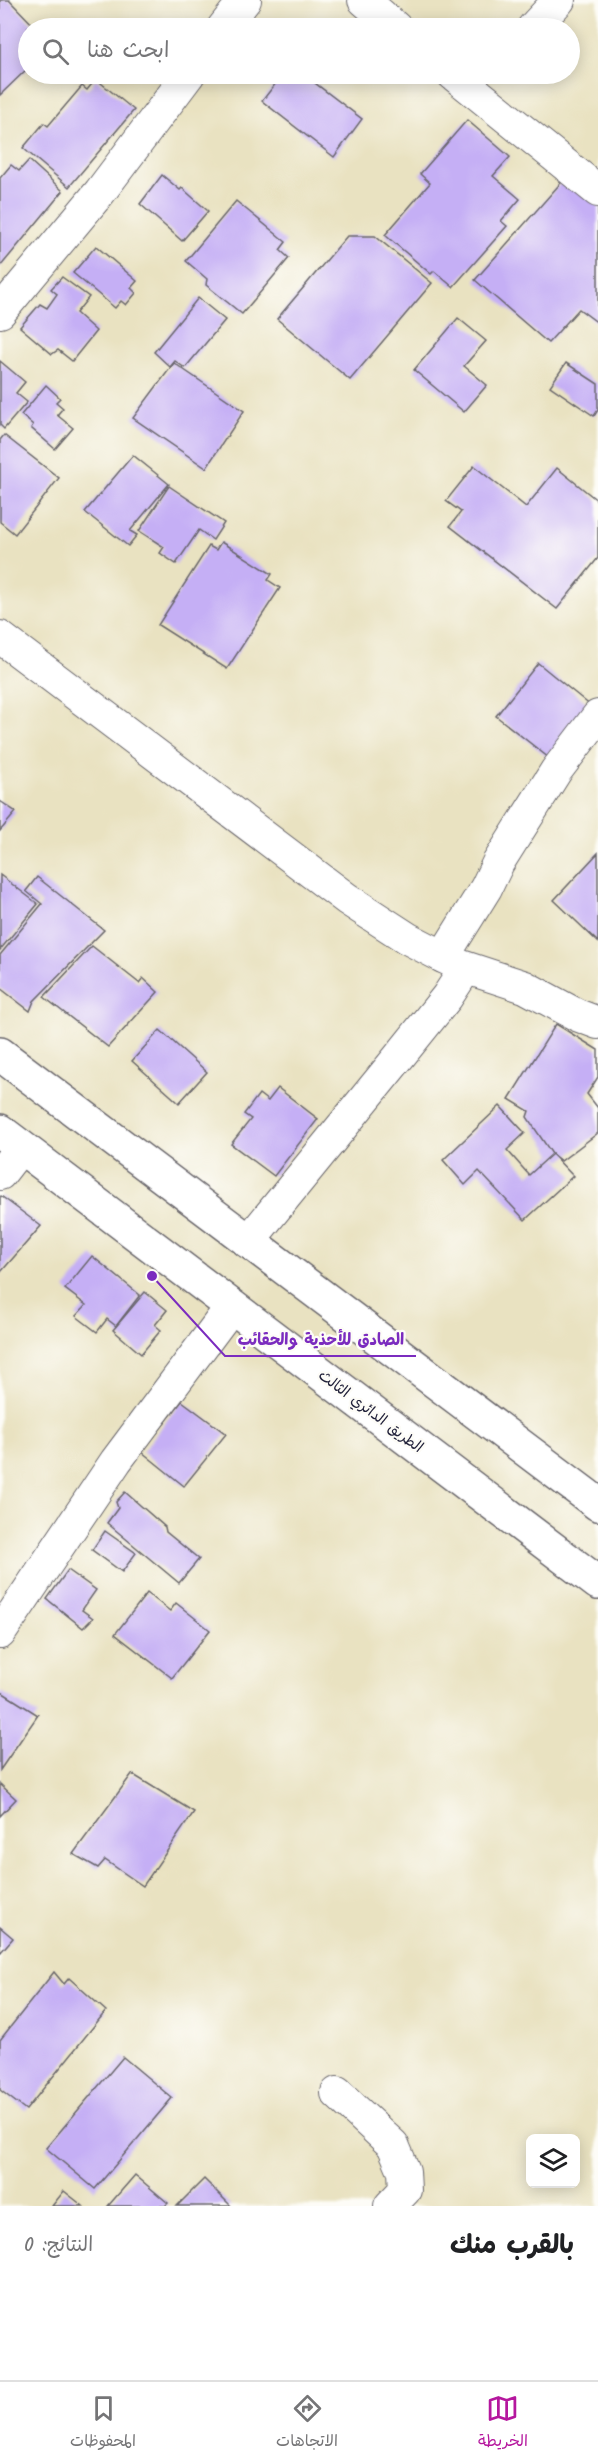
<!DOCTYPE html>
<html lang="ar">
<meta charset="utf-8">
<style>
body{margin:0;font-family:Kalam,"Playpen Sans Arabic",sans-serif;background:#f6f6f6;color:#202124;direction:rtl}
.controls{position:absolute;right:18px;bottom:18px;display:grid;overflow:hidden;border-radius:9px;box-shadow:0 3px 15px #0003}
.controls button{width:54px;height:54px;display:grid;place-items:center;padding:0;border:0;border-bottom:2px solid #e0e0e0;background:#fff;color:#202124;font:30px sans-serif}
.list{margin:0;padding:0;list-style:none}
h2{display:flex;justify-content:space-between;align-items:center;height:78px;margin:0;padding:0 24px;font-size:26px}
h2 small{font-size:20px;font-weight:400;color:#757577}
.icon{flex:none;width:33px;height:33px;fill:none;stroke:currentColor;stroke-width:2;stroke-linecap:round;stroke-linejoin:round}
.map{position:relative;flex:none;width:598px;height:2206px;overflow:hidden;direction:ltr}
.search{position:absolute;background:#fff;box-shadow:0 3px 15px #0003;left:18px;right:18px;top:18px;height:66px;display:flex;align-items:center;gap:15px;box-sizing:border-box;padding:0 21px;border-radius:33px;color:#757577;font-size:22px}
.sheet{height:174px;background:#fff}
nav{display:flex;justify-content:space-around;align-items:center;box-sizing:border-box;height:84px;border-top:2px solid #e0e0e0;background:#fff;font-size:16px;color:#757577}
nav a{display:grid;justify-items:center;gap:3px}
nav .on{color:#b5179e}
.map>svg:first-child{display:block}
.building{fill:#c5aff5}
.lines{fill:none;stroke-linecap:round;stroke-linejoin:round}
.street-casing{stroke:#68656a;stroke-width:34}
.primary-casing{stroke:#68656a;stroke-width:36}
.street{stroke:#fff;stroke-width:32}
.primary{stroke:#fff;stroke-width:33}
.labels{text-anchor:middle;stroke-width:4.5;stroke-linejoin:round;paint-order:stroke}
.street-label{font-size:15px;fill:#22223b;stroke:#fdfcf7}
.leader{fill:none;stroke:#7b2cbf;stroke-width:2}
.callout-dot{fill:#7b2cbf;stroke:#fdfcf7;stroke-width:2}
.callout-label{font-size:16px;text-anchor:middle;font-weight:bold;fill:#7b2cbf;stroke:#fdfcf7;stroke-width:4.5;stroke-linejoin:round;paint-order:stroke}
</style>
<div class="map">
<svg width="598" height="2206" viewBox="0 0 598 2206">
<rect width="100%" height="100%" fill="#fdfcf7"/>
<filter id="ink" filterUnits="userSpaceOnUse"><feTurbulence type="fractalNoise" baseFrequency=".0167" numOctaves="2"/><feDisplacementMap in="SourceGraphic" scale="12" xChannelSelector="R" yChannelSelector="G"/><feConvolveMatrix kernelMatrix="1 2 1 2 8 2 1 2 1" color-interpolation-filters="sRGB"/></filter>
<filter id="wash" filterUnits="userSpaceOnUse"><feTurbulence type="fractalNoise" baseFrequency=".008" numOctaves="4" result="noise"/><feDisplacementMap in="SourceGraphic" scale="24" xChannelSelector="R" yChannelSelector="G"/><feGaussianBlur stdDeviation="1.35" result="paint"/><feColorMatrix in="noise" values="0 0 0 0 0 0 0 0 0 0 0 0 0 0 0 0 0 1.4 0 .05"/><feComposite in="paint" operator="in"/></filter>
<g filter="url(#wash)">
<rect width="100%" height="100%" fill="#e9e2c1"/>
<g id="blocks">
<!-- building -->
<g class="building">
<path d="M0,0H9L36,28H28V68L0,95Z"/>
<path d="M283,74H303L362,119L334,157L262,101Z"/>
<path d="M96,79L134,110L69,187L23,148L44,123L48,126L82,86L87,90Z"/>
<path d="M467,120L510,157L493,176L520,199L501,221L507,226L453,287L434,271L431,274L385,235L430,183L420,174Z"/>
<path d="M29,160L63,191L0,267V178L11,165L19,171Z"/>
<path d="M162,175L180,190L182,188L208,211L182,241L140,204Z"/>
<path d="M566,177L598,204V323L579,309L548,343L475,280Z"/>
<path d="M236,201L286,242L280,250L289,258L242,314L206,285L207,279L186,261Z"/>
<path d="M347,236H375L432,283L350,380L277,319Z"/>
<path d="M96,246L137,281L131,288L136,293L126,305L121,301L115,308L73,273Z"/>
<path d="M62,277L89,297L76,313L96,331L72,361L58,350L52,354L20,327L40,304L47,308L57,294L51,289Z"/>
<path d="M198,298L225,320L185,368L175,361L170,367L154,352Z"/>
<path d="M458,318L486,341L464,366L487,385L464,412L414,370Z"/>
<path d="M0,361L25,382L16,393L27,402L4,429L0,425Z"/>
<path d="M174,363L244,411L206,468L133,418Z"/>
<path d="M566,363L598,384V410L594,416L550,386Z"/>
<path d="M46,385L60,398L56,402L63,408L57,415L73,428L55,449L31,428L33,425L21,415Z"/>
<path d="M4,435L59,478L15,534L0,522V440Z"/>
<path d="M133,455L169,484L130,531L137,535L128,546L85,512Z"/>
<path d="M474,466L526,507L557,468L598,501V558L557,609L450,526L461,512L446,501Z"/>
<path d="M169,486L224,523L213,540L199,530L176,564L160,553L164,547L139,531Z"/>
<path d="M221,542L272,574L268,580L280,588L227,669L158,625L209,546L216,550Z"/>
<path d="M538,663L591,706L549,758L496,716Z"/>
<path d="M0,801L16,812L0,831Z"/>
<path d="M598,853V942L554,900Z"/>
<path d="M0,875L38,904L0,950Z"/>
<path d="M37,877L104,930L34,1001L30,1011L0,988V955L42,904L26,891Z"/>
<path d="M92,946L139,983L143,978L158,992L108,1047L44,997Z"/>
<path d="M556,1024L598,1050V1077L587,1094L598,1108V1133L561,1161L552,1154L527,1117L529,1111L509,1099Z"/>
<path d="M160,1030L207,1072L179,1103L132,1061Z"/>
<path d="M278,1088L318,1119L274,1176L231,1144L251,1119L244,1114L259,1094L268,1101Z"/>
<path d="M500,1106L525,1133L507,1150L529,1175L552,1154L573,1176L525,1220L479,1171L465,1185L443,1160Z"/>
<path d="M1,1196L41,1226L0,1273V1197Z"/>
<path d="M92,1256L140,1295L116,1326L107,1319L97,1332L76,1316L86,1305L65,1289Z"/>
<path d="M145,1292L167,1310L155,1325L161,1330L141,1354L113,1330Z"/>
<path d="M182,1401L226,1434L184,1486L142,1452Z"/>
<path d="M125,1492L165,1527L166,1532L199,1559L179,1583L107,1523L118,1508L116,1502Z"/>
<path d="M105,1531L136,1553L122,1572L92,1550Z"/>
<path d="M68,1570L96,1590L82,1610L93,1618L83,1628L47,1599Z"/>
<path d="M147,1593L170,1611L176,1603L210,1630L172,1678L115,1634Z"/>
<path d="M0,1691L38,1715L0,1770Z"/>
<path d="M132,1774L194,1812L143,1886L105,1860L98,1868L73,1854Z"/>
<path d="M0,1784L16,1799L0,1816Z"/>
<path d="M0,1927L13,1938L0,1953Z"/>
<path d="M54,1972L64,1984L69,1978L106,2011L26,2110L0,2090V2040Z"/>
<path d="M123,2057L172,2098L95,2189L46,2148Z"/>
<path d="M135,2175L168,2203L165,2206H108Z"/>
<path d="M204,2179L231,2206H177Z"/>
<path d="M64,2191L83,2206H52Z"/>
</g>
</g>
</g>
<g filter="url(#ink)">
<use href="#blocks" fill-opacity="0" stroke="#68656a" stroke-width="1.5"/>
<g class="lines">
<!-- street casing -->
<g class="street-casing">
<g id="street">
<path d="M364,0L396,28"/>
<path d="M223,28L245,0"/>
<path d="M533,28L559,0"/>
<path d="M453,74L598,191"/>
<path d="M0,312L100,192L189,74"/>
<path d="M0,637L347,899L407,938L461,966L525,987L577,1015L598,1023"/>
<path d="M443,957L486,888L498,863L556,771L598,716"/>
<path d="M0,1174L21,1147"/>
<path d="M248,1242L398,1058L447,997L466,968"/>
<path d="M0,1633L116,1461L232,1306"/>
<path d="M337,2093L393,2145L404,2171L405,2190L390,2206"/>
</g>
</g>
<!-- primary casing -->
<g class="primary-casing">
<g id="primary">
<path d="M0,1054L598,1504"/>
<path d="M0,1131L598,1583"/>
</g>
</g>
<!-- street -->
<use href="#street" class="street"/>
<!-- primary -->
<use href="#primary" class="primary"/>
</g>
</g>
<g class="labels">
<!-- street labels -->
<g class="street-label">
<text transform="translate(371 1411) rotate(37)" y="5">الطريق الدائري الثالث</text>
</g>
</g>
<!-- callouts -->
<path class="leader" d="M152 1276L225 1356H416"/>
<circle class="callout-dot" cx="152" cy="1276" r="6"/>
<g class="callout-label">
<text x="321" y="1345">الصادق للأحذية والحقائب</text>
</g>
</svg>
<div class="controls">
<button><svg class="icon" aria-label="layers" viewBox="0 0 24 24"><path d="M12 4l9 5-9 5-9-5zM3 14l9 5 9-5"/></svg></button>
</div>
<div class="search"><svg class="icon" aria-label="search" viewBox="0 0 24 24"><circle cx="10" cy="10" r="6"/><path d="M15 15l6 6"/></svg>ابحث هنا</div>
</div>
<section class="sheet">
<h2>بالقرب منك<small>النتائج: 0</small></h2>
<ul class="list">
</ul>
</section>
<nav>
<a class="on"><svg class="icon" aria-label="map" viewBox="0 0 24 24"><path d="M3 6l6-2 6 2 6-2v14l-6 2-6-2-6 2zM9 4v14M15 6v14"/></svg>الخريطة</a>
<a><svg class="icon" aria-label="directions" viewBox="0 0 24 24"><path d="M12 3l9 9-9 9-9-9zM9 14v-3h6M13 9l2 2-2 2"/></svg>الاتجاهات</a>
<a><svg class="icon" aria-label="saved" viewBox="0 0 24 24"><path d="M7 4h10v16l-5-4-5 4z"/></svg>المحفوظات</a>
</nav>
